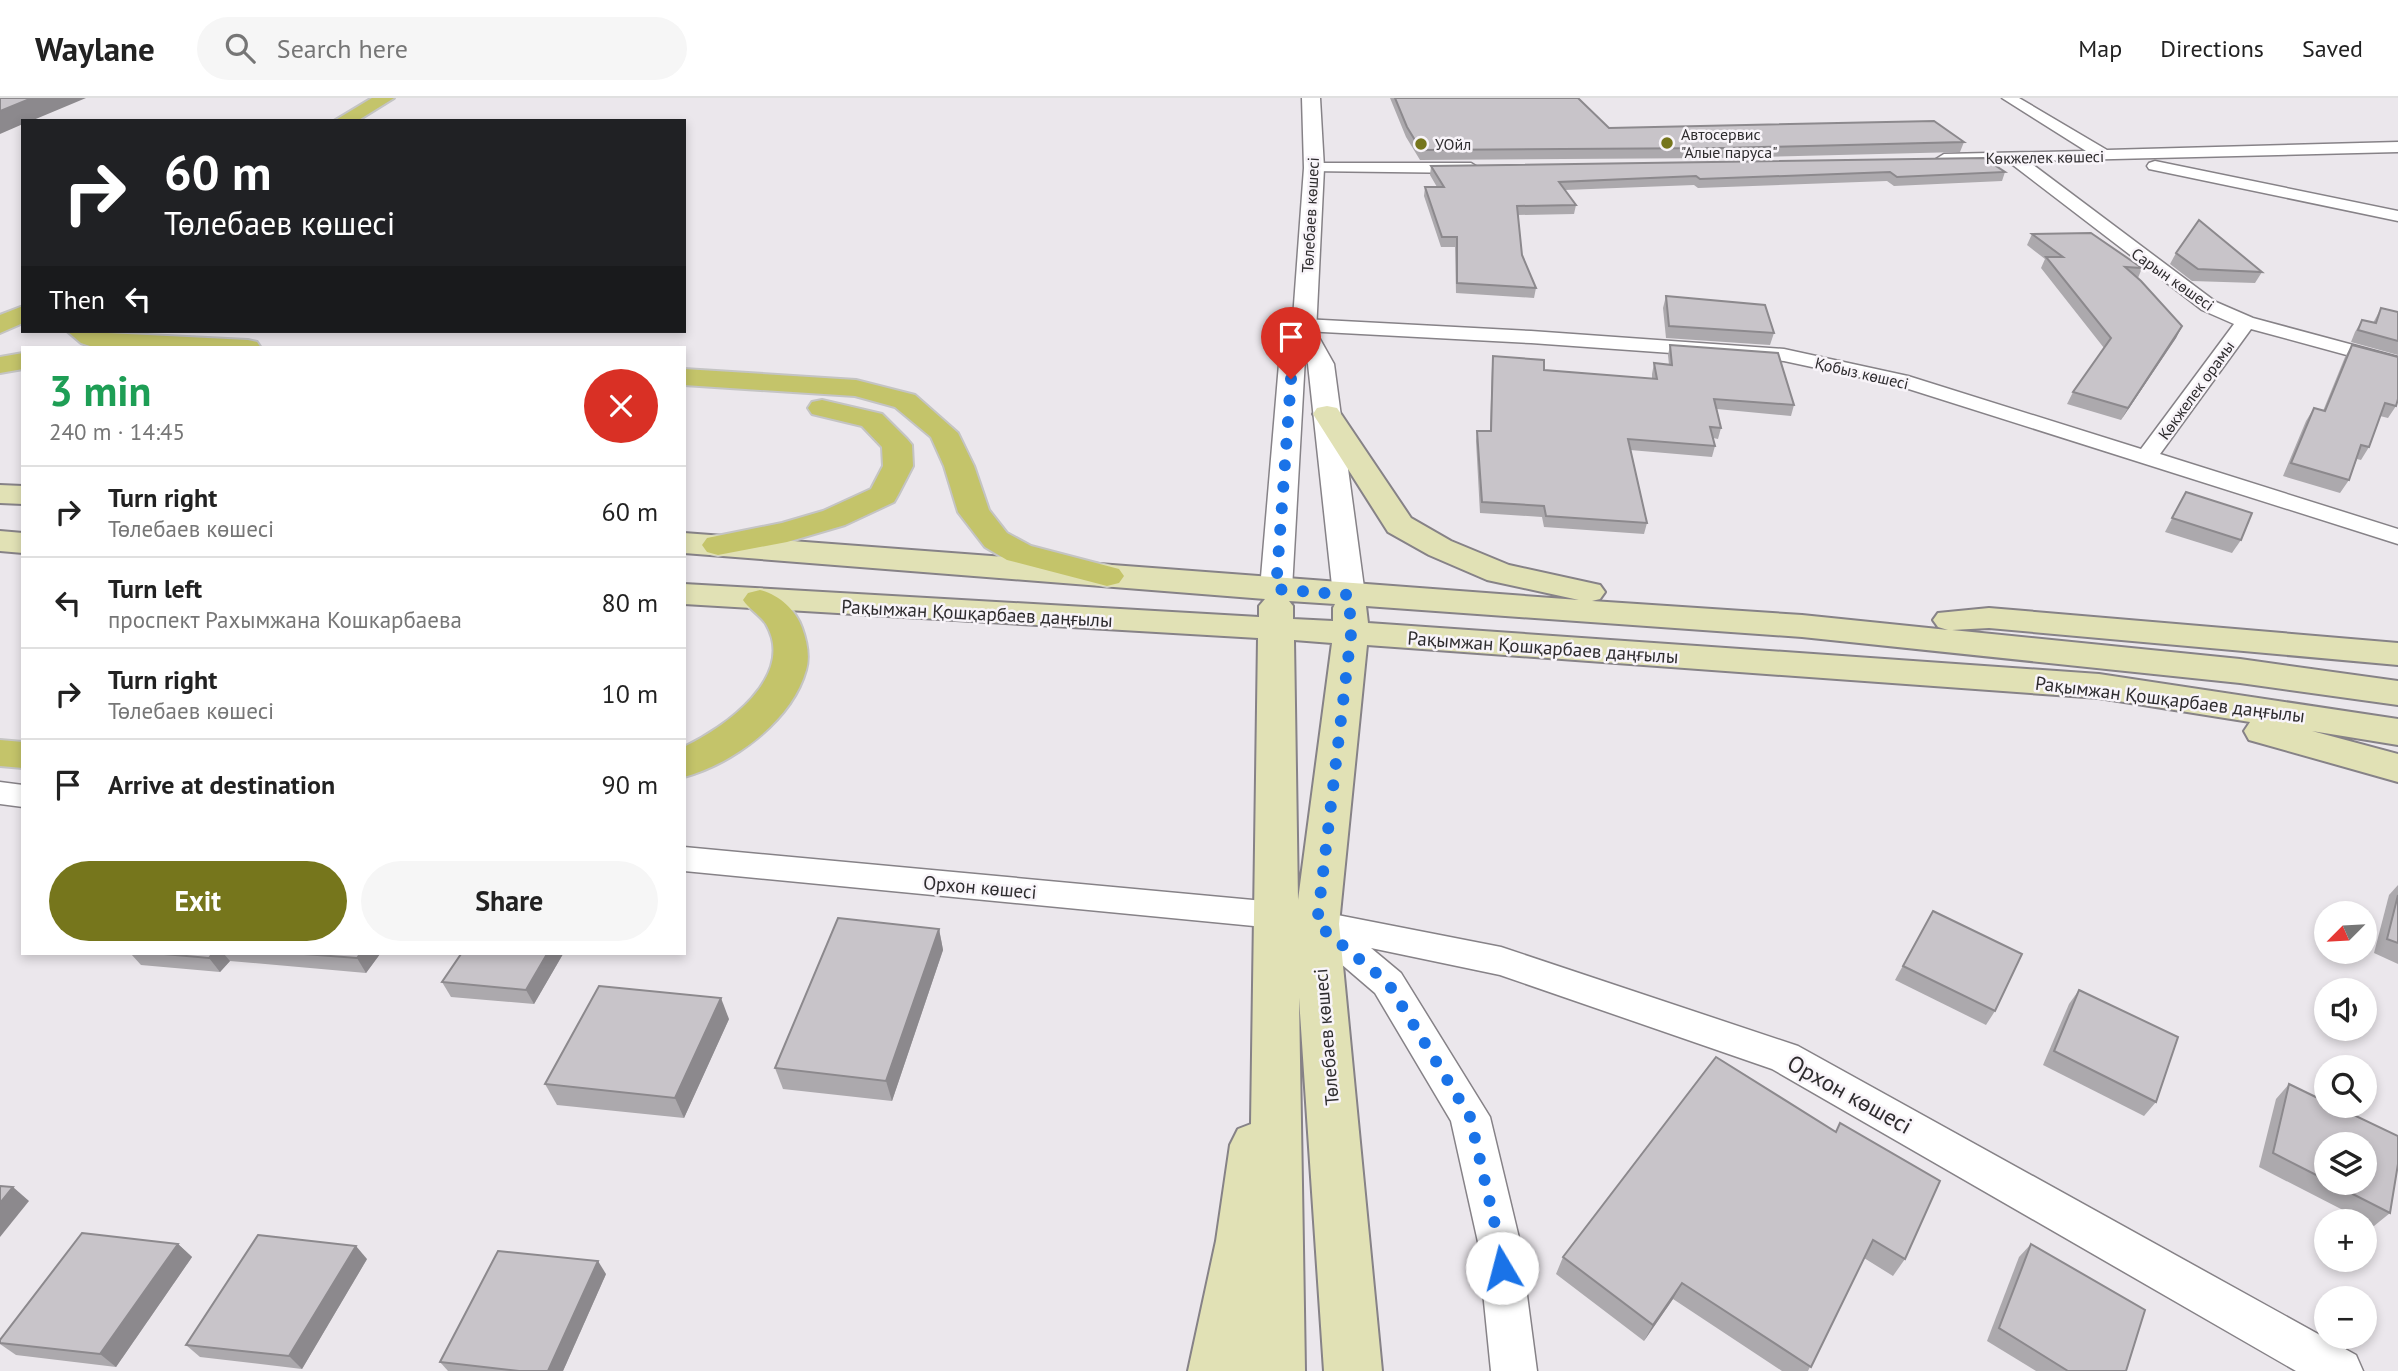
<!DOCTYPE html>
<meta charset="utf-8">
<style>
:root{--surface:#fff;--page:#f6f6f6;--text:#222;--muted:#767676;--line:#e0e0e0;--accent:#76761c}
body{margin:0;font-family:"PT Sans",sans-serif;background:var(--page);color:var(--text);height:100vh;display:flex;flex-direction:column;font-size:26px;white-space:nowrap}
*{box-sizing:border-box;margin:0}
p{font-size:23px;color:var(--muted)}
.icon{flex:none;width:38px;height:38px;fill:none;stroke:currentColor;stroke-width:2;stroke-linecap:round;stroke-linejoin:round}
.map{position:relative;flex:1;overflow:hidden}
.drawer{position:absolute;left:21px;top:248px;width:665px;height:609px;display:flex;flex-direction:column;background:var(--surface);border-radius:0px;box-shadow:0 4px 10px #0003}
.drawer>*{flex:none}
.banner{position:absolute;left:21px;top:21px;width:665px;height:214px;border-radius:0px;box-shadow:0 4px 10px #0003;background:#202124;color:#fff;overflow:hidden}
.needle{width:46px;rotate:246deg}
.fabs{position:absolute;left:2314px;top:803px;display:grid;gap:14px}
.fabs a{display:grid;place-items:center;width:63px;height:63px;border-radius:50%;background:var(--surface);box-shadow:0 4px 10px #0003;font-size:35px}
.pin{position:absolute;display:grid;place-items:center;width:60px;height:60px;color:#fff;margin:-72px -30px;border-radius:50% 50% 50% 0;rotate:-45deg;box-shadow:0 0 7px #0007}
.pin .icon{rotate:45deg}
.me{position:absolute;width:77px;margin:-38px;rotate:352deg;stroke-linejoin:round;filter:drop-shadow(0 0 5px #0008)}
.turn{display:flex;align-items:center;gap:24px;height:147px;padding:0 28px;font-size:32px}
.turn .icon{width:91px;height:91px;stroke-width:2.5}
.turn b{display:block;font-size:49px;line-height:60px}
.then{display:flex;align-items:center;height:66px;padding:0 28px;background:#0003;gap:14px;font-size:26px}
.round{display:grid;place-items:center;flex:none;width:74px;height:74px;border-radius:37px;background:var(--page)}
.summary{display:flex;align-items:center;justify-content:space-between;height:119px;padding:0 28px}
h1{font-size:42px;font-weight:700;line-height:52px;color:#1e9e55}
.cta{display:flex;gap:14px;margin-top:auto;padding:14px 28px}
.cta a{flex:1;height:80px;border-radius:42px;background:var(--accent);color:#fff;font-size:28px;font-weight:700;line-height:80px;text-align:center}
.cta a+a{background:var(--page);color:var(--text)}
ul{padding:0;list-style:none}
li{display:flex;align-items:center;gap:21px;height:91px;padding:0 28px;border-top:2px solid var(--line)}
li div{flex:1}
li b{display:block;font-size:26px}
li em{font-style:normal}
header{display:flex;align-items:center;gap:42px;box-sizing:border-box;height:98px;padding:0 35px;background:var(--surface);border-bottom:2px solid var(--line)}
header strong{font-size:33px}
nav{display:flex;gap:38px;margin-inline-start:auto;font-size:24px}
.search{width:490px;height:63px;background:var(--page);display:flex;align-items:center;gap:18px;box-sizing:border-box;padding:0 24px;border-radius:38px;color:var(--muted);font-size:26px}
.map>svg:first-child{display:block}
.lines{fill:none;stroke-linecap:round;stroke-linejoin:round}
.minor-casing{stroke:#868287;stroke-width:3}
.tertiary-casing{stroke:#868287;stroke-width:3}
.secondary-casing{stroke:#868287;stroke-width:4}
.primary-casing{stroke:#c4c4c4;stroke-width:4}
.minor{fill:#fff;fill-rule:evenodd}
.tertiary{fill:#fff;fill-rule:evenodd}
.secondary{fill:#e1e1b5;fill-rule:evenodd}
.primary{fill:#c4c46a;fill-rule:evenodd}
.wall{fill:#aca9ad;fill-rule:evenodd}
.shaded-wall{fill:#8c898d}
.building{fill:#c8c4c9;stroke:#8c898d;stroke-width:2}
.route{stroke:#1a73e8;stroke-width:12;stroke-dasharray:0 21.6}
.poi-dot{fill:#76761c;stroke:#f8f4f9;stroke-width:2.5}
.labels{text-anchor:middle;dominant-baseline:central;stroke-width:5;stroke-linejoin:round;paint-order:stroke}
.far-poi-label{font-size:16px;fill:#2e2c2e;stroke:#f8f4f9;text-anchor:start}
.far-street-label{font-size:16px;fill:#2e2c2e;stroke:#f8f4f9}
.street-label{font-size:19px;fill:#2e2c2e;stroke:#f8f4f9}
.near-street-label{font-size:23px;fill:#2e2c2e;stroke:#f8f4f9}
</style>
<header>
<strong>Waylane</strong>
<div class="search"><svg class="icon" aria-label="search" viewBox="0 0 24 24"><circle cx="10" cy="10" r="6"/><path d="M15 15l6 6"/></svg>Search here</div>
<nav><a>Map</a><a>Directions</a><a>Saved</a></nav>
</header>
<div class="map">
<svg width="2398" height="1273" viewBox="0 0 2398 1273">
<rect width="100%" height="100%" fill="#ebe7ec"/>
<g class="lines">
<!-- minor casing -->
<g class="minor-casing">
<g id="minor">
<path d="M2002 0H2019L2107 52 2398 44V54L2028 63 2216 204 2253 220 2398 259V271L2251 231 2160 356 2398 431V446L1896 287 1784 263 1531 245 1304 233 1294 227 1304 221 1531 233 1784 251 1908 278 2141 351 2234 226 2202 212 2009 64H1939L1936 61 1944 56 2086 53Z"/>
<path d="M2155 63 2398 113V123L2149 71 2147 68 2149 65Z"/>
<path d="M1314 65H1471L1479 70 1471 75 1308 73 1306 70Z"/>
<path d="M0 684 23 687V709L0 706Z"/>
<path d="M684 749 1275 804 1287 808 1292 817 1287 826 1275 830 684 773Z"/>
<path d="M1317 813 1501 849 1798 948 2356 1257 2363 1273H2296L1772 971 1500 877 1371 850 1401 875 1490 1019 1520 1144 1537 1273H1491L1478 1144 1451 1023 1375 895 1305 835 1300 826 1305 817Z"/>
</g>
</g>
<!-- tertiary casing -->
<g class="tertiary-casing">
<path id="tertiary" d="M1302 0H1320L1324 70 1316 234 1334 266 1365 497 1360 504 1349 507 1338 504 1333 497 1308 266 1305 260 1292 491 1287 498 1276 501 1265 498 1260 491 1280 254 1292 234 1304 70Z"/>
</g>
<!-- secondary casing -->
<g class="secondary-casing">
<g id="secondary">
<path d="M1327 308 1337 310 1411 420 1451 443 1509 467 1600 487 1605 494 1600 501 1592 503 1802 517 1948 532 1938 529 1933 522 1938 515 1989 510 2398 545V567L1989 530 1952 532 2240 561 2398 583V607L2240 585 1802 539 1366 508 1368 525 2099 576 2398 621V647L2312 633 2398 656V684L2249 642 2244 633 2250 624 2099 600 1367 547 1339 826 1382 1273H1324L1299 900 1305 1273H1188L1216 1143 1230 1047 1238 1031 1251 1026 1258 540 684 506V486L1259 519V508L1265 501 684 455V435L1579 502 1487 482 1429 457 1388 434 1313 316 1317 310ZM1289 503 1335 506 1333 510V523L1293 521V508ZM1294 542 1332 545 1298 802Z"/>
<path d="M0 387 23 388V406L0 405Z"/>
<path d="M0 433 23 435V455L0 453Z"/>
</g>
</g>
<!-- primary casing -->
<g class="primary-casing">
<g id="primary">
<path d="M372 0H394L357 23H334Z"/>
<path d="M23 208V225L0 235V217Z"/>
<path d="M67 233 248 242 257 244 261 250 90 248 81 245Z"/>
<path d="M23 255V271L0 275V259Z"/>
<path d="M684 271 856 282 915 297 958 335 974 368 989 412 1007 435 1031 448 1119 471 1124 478 1119 485 1107 488 1007 462 985 449 958 414 944 368 931 339 895 309 855 298 684 287Z"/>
<path d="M822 302 882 316 907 341 912 347 913 368 898 397 894 404 845 427 787 444 718 457 707 454 702 447 707 440 782 425 823 413 871 391 883 368 882 349 862 328 812 316 808 310 812 304Z"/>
<path d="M760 492C778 496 796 512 802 530 807 544 810 558 806 572 792 623 732 666 684 679V649C724 630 797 579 766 526 760 517 749 511 743 502L748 495Z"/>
<path d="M0 642 23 644V670L0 668Z"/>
</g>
</g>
<!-- minor -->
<use href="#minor" class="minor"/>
<!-- tertiary -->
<use href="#tertiary" class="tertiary"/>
<!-- secondary -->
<use href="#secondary" class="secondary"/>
<!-- primary -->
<use href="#primary" class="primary"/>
</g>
<!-- wall -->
<g class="wall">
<path d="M1390 0H1578L1609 30 1964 44 1960 54 1720 60 1420 62 1406 39Z"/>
<path d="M1431 68 2005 74 2002 83 1894 88 1887 83 1698 90 1694 87 1565 92 1576 107 1574 116 1518 117 1522 157 1536 190 1534 200 1456 195 1455 149H1441L1424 98 1425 89H1437L1430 77Z"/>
<path d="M2032 136 2142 170 2138 180 2182 228 2176 240 2121 322 2067 306 2073 294 2104 250 2041 170 2045 161 2027 147Z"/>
<path d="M2176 155 2262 174 2255 185 2192 183 2170 166Z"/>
<path d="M1666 198 1774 235 1770 247 1666 240 1663 210Z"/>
<path d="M2381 210 2398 214V257L2351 244 2355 234 2362 222 2373 225Z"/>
<path d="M1670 247 1794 307 1791 318 1717 311 1721 330 1718 341 1713 340 1715 348 1712 359 1630 352 1647 425 1644 436 1544 429 1542 419 1480 415 1476 343 1477 333H1490L1492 268 1493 258 1544 272 1652 281V276L1654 265 1669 267 1668 257Z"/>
<path d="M2352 247 2396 308 2388 320 2380 318 2369 349 2361 362 2357 361 2349 382 2340 395 2283 378 2306 323 2314 310 2323 313 2345 259Z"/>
<path d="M2186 394 2241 442 2232 455 2165 434Z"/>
<path d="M2398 787V866L2374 855 2389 797Z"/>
<path d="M1933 813 1995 913 1986 927 1895 882Z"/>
<path d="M939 831 943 852 892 1003 783 991 775 970Z"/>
<path d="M131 856H380L366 875 230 863 220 874 141 867Z"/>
<path d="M563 856 534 906 451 899 442 884Z"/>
<path d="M2079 892 2156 1004 2144 1018 2043 967 2069 906Z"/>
<path d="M729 921 684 1020 557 1007 545 986Z"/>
<path d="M1716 959 1905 1161 1893 1178 1864 1160 1808 1273H1782L1673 1201 1644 1243 1556 1176 1563 1159Z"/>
<path d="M2289 986 2390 1115 2374 1128 2259 1069 2276 1001ZM2326 1046 2364 1085H2326Z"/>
<path d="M178 1146 192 1159 116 1269 16 1257 0 1246V1242Z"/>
<path d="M2031 1146 2126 1273H2036L1987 1243 2019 1159Z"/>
<path d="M367 1161 302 1271 200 1259 186 1247Z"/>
<path d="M606 1176 563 1273H448L440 1264Z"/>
</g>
<!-- shaded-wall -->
<g class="shaded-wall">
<path d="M32 0H86L31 23H23V26L0 36V13Z"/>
<path d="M2182 228 2176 240 2121 322 2128 310Z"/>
<path d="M939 831 943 852 892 1003 886 983Z"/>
<path d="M212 856H224L230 863 220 874 209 860Z"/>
<path d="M360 856H380L366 875 357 860Z"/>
<path d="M547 856H563L534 906 526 892Z"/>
<path d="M721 900 729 921 684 1020 675 1000Z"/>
<path d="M13 1089 29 1103 0 1139V1105Z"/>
<path d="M178 1146 192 1159 116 1269 100 1256Z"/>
<path d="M356 1148 367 1161 302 1271 289 1258Z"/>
<path d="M598 1163 606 1176 563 1273H548Z"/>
<path d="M1682 1185 1673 1201 1644 1243 1653 1227Z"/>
</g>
<!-- building -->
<g class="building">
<path d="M0 0H32L0 13Z"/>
<path d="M1395 0H1578L1609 30 1934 23 1964 44 1723 50 1421 52 1407 29Z"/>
<path d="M1984 60 2005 74 1897 79 1890 74 1700 81 1696 78 1559 84 1576 107 1517 108 1522 157 1536 190 1457 185V139H1442L1425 89H1444L1431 68Z"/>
<path d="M2199 122 2262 174 2198 171 2176 155Z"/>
<path d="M2091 135 2142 170 2125 169 2141 183 2182 228 2128 310 2073 294 2111 240 2046 159H2063L2032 136Z"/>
<path d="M1666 198 1765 207 1774 235 1669 228Z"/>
<path d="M2381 210 2398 214V243L2358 232 2362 222 2376 225Z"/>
<path d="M1670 247 1778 255 1794 307 1714 301 1721 330 1710 329 1715 348 1628 341 1647 425 1546 418 1544 408 1482 404 1477 333H1491L1493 258 1544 262V272L1657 281 1654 265 1672 267Z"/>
<path d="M2352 247 2398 259V301L2396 308 2385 305 2369 349 2361 347 2349 382 2291 365 2314 310 2325 313Z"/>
<path d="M2186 394 2252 415 2241 442 2172 420Z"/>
<path d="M2398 797V845L2387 841Z"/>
<path d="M1933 813 2022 856 1995 913 1903 868Z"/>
<path d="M838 820 939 831 886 983 775 970Z"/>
<path d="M164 856H212L209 860Z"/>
<path d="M304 856H360L357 860Z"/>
<path d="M461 856H547L526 892 442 884Z"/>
<path d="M599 888 721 900 675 1000 545 986Z"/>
<path d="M2079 892 2178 939 2156 1004 2054 953Z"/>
<path d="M1716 959 1836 1034 1840 1025 1940 1083 1905 1161 1873 1142 1811 1269 1682 1185 1653 1227 1563 1159Z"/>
<path d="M2289 986 2326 1004V1008H2335L2398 1038V1066L2390 1115 2331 1085H2364V1046H2326V1082L2273 1055Z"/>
<path d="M0 1088 13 1089 0 1105Z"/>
<path d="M82 1135 178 1146 100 1256 0 1245V1242Z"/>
<path d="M258 1137 356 1148 289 1258 186 1247Z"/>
<path d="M2031 1146 2145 1212 2126 1273H2068L1999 1230Z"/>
<path d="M498 1153 598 1163 548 1273H519L440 1264Z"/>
</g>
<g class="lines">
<!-- route -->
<path class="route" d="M1291 281 1276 491 1349 497 1351 536 1317 826 1388 885 1470 1019 1499 1144 1502 1170"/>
</g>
<!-- markers -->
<g class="poi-dot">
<circle cx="1667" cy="45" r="7"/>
<circle cx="1421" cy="46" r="7"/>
</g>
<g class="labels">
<!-- far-poi labels -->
<g class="far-poi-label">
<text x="1681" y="36">Автосервис<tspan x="1681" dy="18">"Алые паруса"</tspan></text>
<text x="1435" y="46">УОйл</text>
</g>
<!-- far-street labels -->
<g class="far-street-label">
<text transform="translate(2045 59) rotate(-1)">Көкжелек көшесі</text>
<text transform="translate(1310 117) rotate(-87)">Төлебаев көшесі</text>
<text transform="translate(2173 181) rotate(35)">Сарын көшесі</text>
<text transform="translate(1862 275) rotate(13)">Қобыз көшесі</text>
<text transform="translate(2196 292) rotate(-54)">Көкжелек орамы</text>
</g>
<!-- street labels -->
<g class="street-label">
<text transform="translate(977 515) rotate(3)">Рақымжан Қошқарбаев даңғылы</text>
<text transform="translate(1543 549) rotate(4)">Рақымжан Қошқарбаев даңғылы</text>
<text transform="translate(2170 601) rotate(7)">Рақымжан Қошқарбаев даңғылы</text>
<text transform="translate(980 789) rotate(5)">Орхон көшесі</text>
<text transform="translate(1326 939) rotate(-95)">Төлебаев көшесі</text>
</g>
<!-- near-street labels -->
<g class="near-street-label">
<text transform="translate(1850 996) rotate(29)">Орхон көшесі</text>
</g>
</g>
</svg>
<div class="fabs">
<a><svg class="needle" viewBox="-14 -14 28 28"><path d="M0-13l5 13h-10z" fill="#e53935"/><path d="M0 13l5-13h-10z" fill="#767676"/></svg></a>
<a><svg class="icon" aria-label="sound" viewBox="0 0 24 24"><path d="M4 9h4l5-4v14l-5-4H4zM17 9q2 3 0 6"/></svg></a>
<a><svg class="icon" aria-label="search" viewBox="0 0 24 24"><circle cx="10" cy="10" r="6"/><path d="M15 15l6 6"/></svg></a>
<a><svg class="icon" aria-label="layers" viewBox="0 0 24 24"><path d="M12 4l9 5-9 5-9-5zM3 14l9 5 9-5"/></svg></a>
<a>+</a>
<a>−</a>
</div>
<div class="pin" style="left:1291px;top:281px;background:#d93025"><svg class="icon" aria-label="arrive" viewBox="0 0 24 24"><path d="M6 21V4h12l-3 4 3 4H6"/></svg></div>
<svg class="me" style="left:1502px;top:1170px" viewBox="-20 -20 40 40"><circle r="19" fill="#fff"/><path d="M0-13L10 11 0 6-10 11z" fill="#1a73e8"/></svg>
<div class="banner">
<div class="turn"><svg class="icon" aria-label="right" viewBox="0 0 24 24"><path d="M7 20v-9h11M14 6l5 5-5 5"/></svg><div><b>60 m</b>Төлебаев көшесі</div></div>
<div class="then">Then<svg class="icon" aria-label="left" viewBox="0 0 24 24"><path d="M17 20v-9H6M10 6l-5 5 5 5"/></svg></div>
</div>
<section class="drawer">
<div class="summary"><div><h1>3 min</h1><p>240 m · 14:45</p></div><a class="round" style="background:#d93025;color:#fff"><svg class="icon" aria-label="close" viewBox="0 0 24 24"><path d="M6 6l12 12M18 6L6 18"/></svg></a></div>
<ul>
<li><svg class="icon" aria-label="right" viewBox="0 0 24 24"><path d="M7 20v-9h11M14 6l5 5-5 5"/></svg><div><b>Turn right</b><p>Төлебаев көшесі</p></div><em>60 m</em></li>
<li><svg class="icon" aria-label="left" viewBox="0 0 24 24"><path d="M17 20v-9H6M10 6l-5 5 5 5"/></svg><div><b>Turn left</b><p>проспект Рахымжана Кошкарбаева</p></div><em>80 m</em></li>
<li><svg class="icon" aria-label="right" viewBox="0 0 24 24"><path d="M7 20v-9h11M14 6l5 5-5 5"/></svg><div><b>Turn right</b><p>Төлебаев көшесі</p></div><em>10 m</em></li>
<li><svg class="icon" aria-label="arrive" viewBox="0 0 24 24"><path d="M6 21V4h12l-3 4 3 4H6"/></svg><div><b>Arrive at destination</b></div><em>90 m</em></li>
</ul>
<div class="cta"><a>Exit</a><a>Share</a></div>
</section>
</div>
